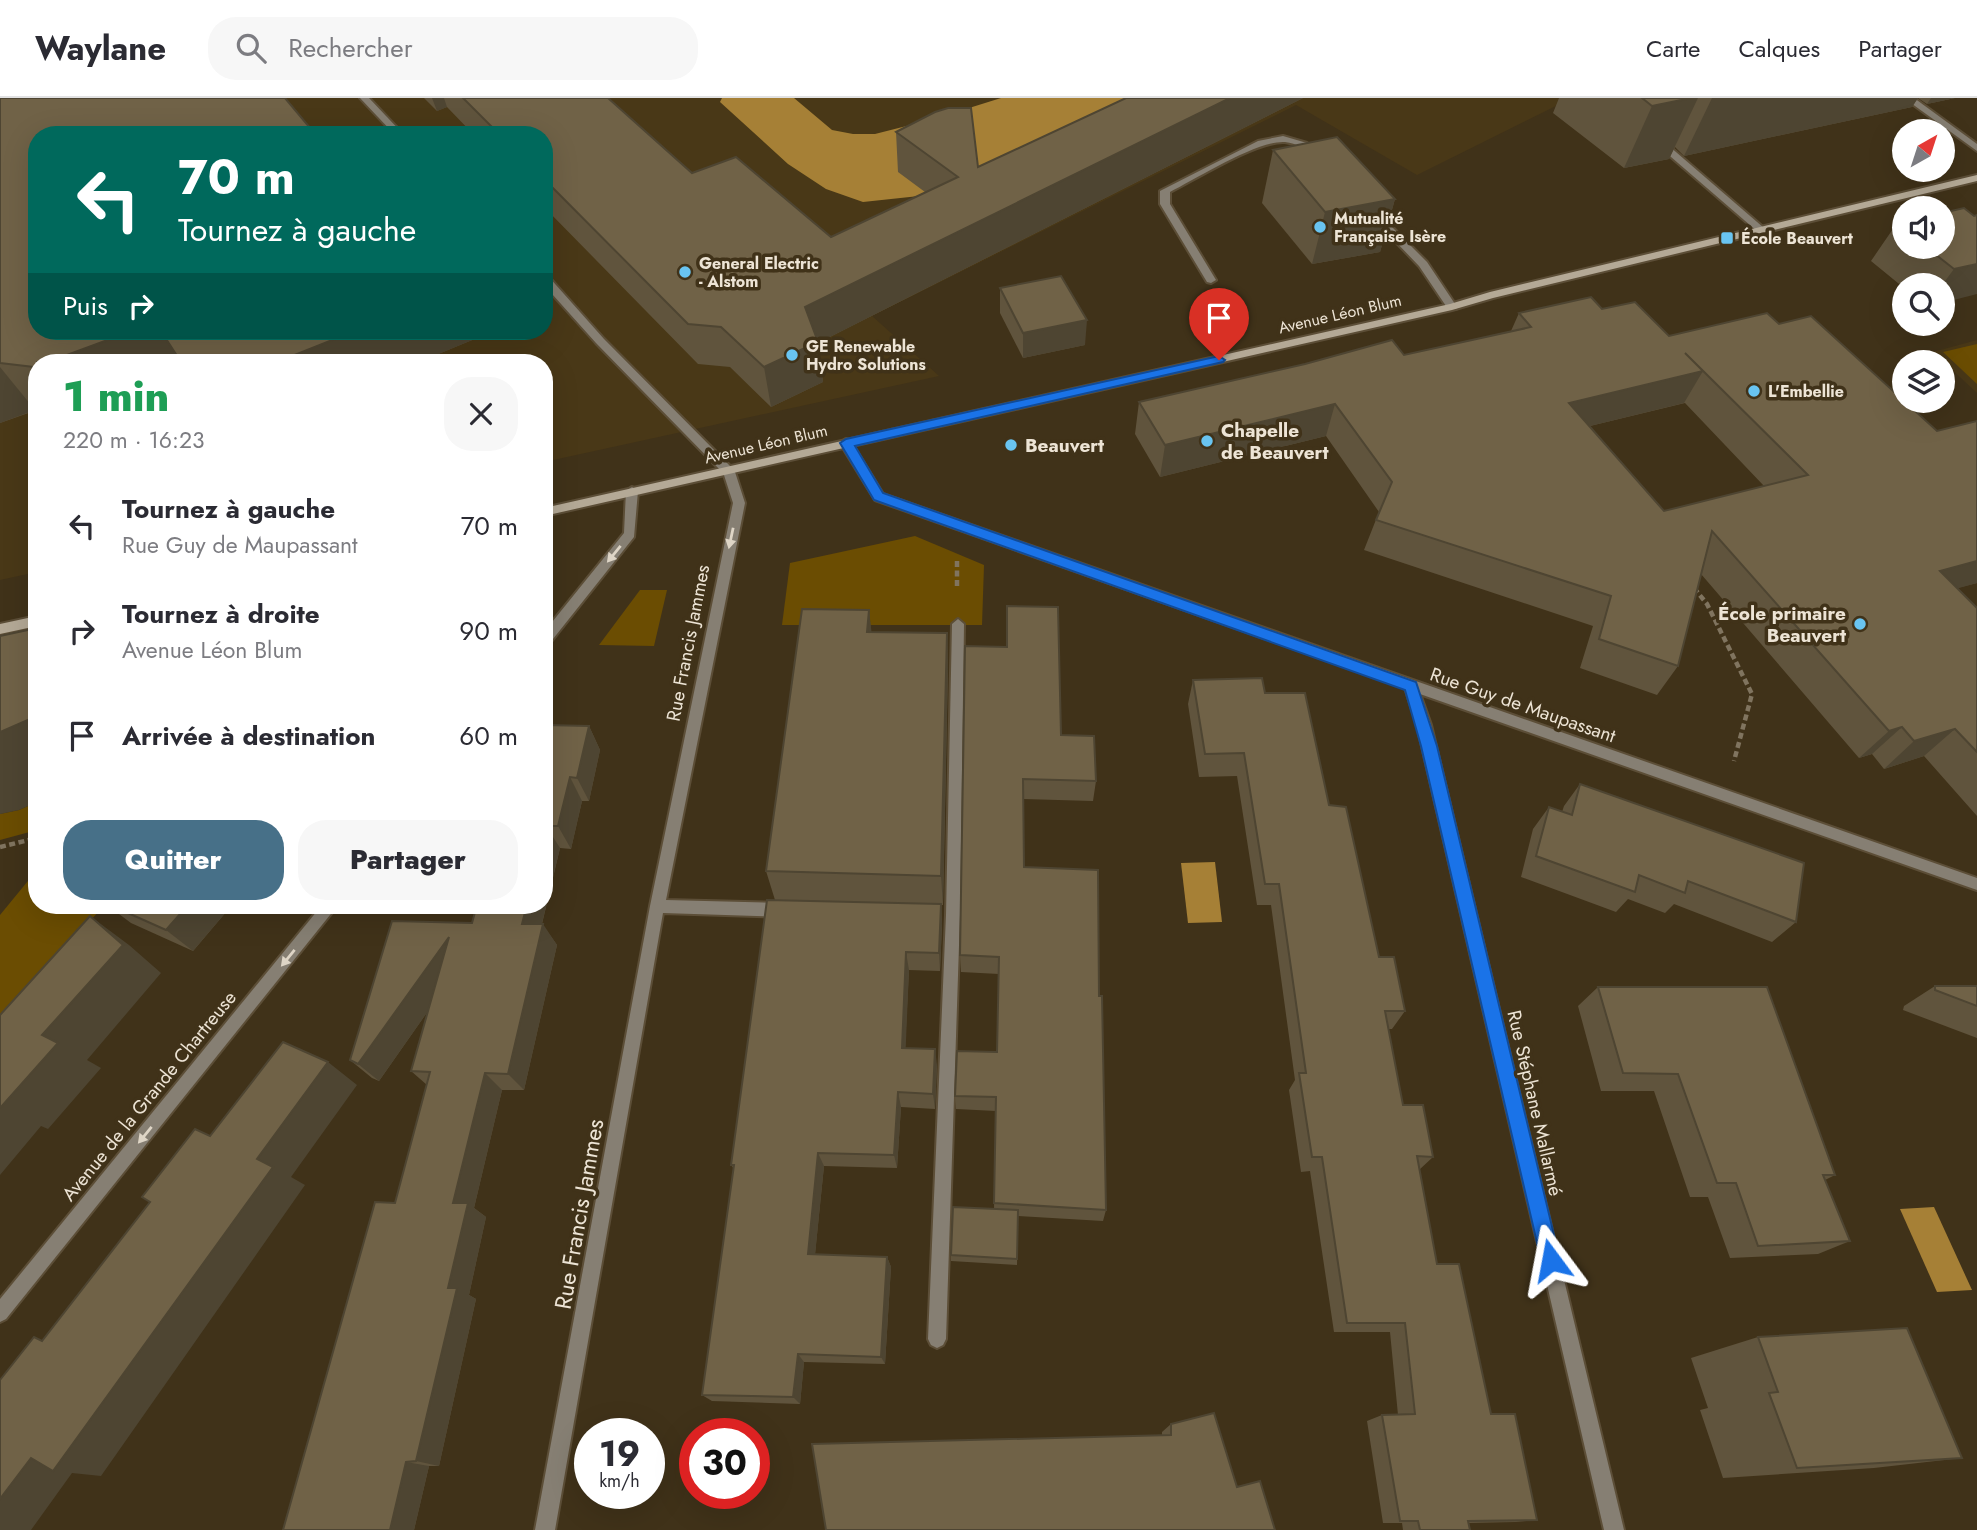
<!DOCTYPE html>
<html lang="fr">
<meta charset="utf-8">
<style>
:root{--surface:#fff;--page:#f7f7f7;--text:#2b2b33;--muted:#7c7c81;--line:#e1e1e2;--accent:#477088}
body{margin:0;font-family:Jost,sans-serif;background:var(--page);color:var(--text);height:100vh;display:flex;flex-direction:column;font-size:26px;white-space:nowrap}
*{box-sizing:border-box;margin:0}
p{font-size:23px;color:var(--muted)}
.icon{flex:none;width:38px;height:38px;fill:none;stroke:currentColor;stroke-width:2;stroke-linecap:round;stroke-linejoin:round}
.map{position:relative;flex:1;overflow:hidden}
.side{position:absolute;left:28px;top:256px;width:525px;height:560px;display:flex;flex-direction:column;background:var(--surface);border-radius:28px;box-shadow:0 7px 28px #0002}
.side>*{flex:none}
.guide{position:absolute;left:28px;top:28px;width:525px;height:214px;border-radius:28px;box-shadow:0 7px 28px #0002;background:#00695c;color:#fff;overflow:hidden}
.needle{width:46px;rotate:39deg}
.fabs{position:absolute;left:1892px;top:21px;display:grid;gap:14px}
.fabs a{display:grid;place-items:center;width:63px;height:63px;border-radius:50%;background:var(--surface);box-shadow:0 7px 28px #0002;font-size:35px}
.speed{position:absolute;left:574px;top:1320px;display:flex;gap:14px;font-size:35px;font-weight:700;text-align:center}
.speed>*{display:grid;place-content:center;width:91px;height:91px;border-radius:50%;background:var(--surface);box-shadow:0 7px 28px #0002;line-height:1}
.speed small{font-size:18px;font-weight:400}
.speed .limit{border:10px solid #d22;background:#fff;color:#111}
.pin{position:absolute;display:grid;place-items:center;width:60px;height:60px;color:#fff;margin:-72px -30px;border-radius:50% 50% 50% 0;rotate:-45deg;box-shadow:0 0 7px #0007}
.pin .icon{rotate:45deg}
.me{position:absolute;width:77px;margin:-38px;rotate:347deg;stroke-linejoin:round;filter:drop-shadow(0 0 5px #0008)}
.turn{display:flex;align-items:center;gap:24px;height:147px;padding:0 35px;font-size:32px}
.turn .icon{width:91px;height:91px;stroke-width:2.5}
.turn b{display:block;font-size:49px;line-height:60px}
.then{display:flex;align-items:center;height:66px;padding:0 35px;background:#0003;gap:14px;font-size:26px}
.round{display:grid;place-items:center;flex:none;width:74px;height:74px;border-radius:28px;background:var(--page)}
.summary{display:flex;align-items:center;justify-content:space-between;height:119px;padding:0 35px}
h1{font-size:42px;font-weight:800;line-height:52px;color:#1e9e55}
.button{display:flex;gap:14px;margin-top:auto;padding:14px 35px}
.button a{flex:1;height:80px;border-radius:28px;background:var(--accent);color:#fff;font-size:28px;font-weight:800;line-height:80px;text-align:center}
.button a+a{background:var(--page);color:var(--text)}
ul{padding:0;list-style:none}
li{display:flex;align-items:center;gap:21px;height:105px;padding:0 35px}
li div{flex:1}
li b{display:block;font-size:26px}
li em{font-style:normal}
header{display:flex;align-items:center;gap:42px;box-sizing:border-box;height:98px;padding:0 35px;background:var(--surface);border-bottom:2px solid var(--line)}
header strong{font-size:33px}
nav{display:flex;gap:38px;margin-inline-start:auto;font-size:24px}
.search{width:490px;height:63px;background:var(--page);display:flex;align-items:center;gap:18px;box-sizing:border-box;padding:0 24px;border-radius:28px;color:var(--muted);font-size:26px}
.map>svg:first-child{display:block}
.built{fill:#493817;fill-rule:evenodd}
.green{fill:#6b4d02}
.water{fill:#a68036}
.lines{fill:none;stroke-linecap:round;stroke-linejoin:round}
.lane-casing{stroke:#5c4e37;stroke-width:4}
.street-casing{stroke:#5c4e37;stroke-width:4}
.secondary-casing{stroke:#5c4e37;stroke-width:4}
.path{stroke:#80745f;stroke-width:4.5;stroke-dasharray:6 3.5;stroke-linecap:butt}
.lane{fill:#867f73;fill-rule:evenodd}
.street{fill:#867f73;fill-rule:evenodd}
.secondary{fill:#b4a996;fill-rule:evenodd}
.wall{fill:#60543d;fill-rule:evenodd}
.shaded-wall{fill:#4e4532}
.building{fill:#706247;stroke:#4e4532;stroke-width:2;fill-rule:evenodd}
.oneway{fill:#ded5c6}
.route{fill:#1a73e8;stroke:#114b97;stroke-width:2}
.poi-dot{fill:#69c4f1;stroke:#403219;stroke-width:2.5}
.labels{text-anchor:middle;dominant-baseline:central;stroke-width:7;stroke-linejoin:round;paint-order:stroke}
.far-poi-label{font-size:16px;font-weight:bold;fill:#ede4d5;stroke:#403219;text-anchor:start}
.far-street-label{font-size:16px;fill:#ede4d5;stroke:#403219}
.poi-label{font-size:19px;font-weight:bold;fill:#ede4d5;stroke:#403219;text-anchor:start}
.street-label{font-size:19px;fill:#ede4d5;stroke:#403219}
.near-street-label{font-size:23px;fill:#ede4d5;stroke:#403219}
</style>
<header>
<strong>Waylane</strong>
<div class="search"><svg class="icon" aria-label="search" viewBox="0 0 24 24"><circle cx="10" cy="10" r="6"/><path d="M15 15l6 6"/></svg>Rechercher</div>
<nav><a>Carte</a><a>Calques</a><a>Partager</a></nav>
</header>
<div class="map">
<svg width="1977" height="1432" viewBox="0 0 1977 1432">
<rect width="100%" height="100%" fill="#403219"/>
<!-- built -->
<g class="built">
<path d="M0 0H1572L1417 77 1296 7 872 218 939 278 544 364V264H37V474L0 482ZM37 37H544V233H37Z"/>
<path d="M1977 242V295L1933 254Z"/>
</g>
<!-- green -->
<g class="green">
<path d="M1977 246V286L1943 254Z"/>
<path d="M915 438 984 467 982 527H782L790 465Z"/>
<path d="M640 492H667L654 548 599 547Z"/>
<path d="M37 704V732L0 742V716L19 712Z"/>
<path d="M37 761V807H105L0 917V817L32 778Z"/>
</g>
<!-- water -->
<g class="water">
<path d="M722 0H794L832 32 853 36H875L934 21 1001 0H1169L919 98 863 104 826 91 788 66 720 4Z"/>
<path d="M1215 764 1222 824 1188 825 1181 765Z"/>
<path d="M1934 1109 1972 1192 1937 1194 1900 1111Z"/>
</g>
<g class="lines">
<!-- lane casing -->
<g class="lane-casing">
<g id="lane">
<path d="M360 0H369L404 37H395Z"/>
<path d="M1904 0H1914L1977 46V53Z"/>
<path d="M1283 38 1307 45 1322 57 1314 59C1305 52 1297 45 1285 44 1258 42 1196 81 1170 94V106L1216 182 1211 185 1207 184 1160 106V93L1258 43Z"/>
<path d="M1656 42H1662L1764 130V134H1758L1656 46Z"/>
<path d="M1372 115H1378L1427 164 1457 209 1456 211H1448L1419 168 1372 119Z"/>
<path d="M544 177 548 178 604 241 733 371V377H725L596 245 544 187Z"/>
</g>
</g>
<!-- street casing -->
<g class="street-casing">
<g id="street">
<path d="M846 341 850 342 883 396 1977 780V792L1420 596 1431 627 1624 1432H1604L1417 627 1405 590 875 402 840 345Z"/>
<path d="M729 370 735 374 745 405 666 802 785 805 790 807 792 812 790 817 785 819 663 815 555 1432H535L650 808 733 405 723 374Z"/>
<path d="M632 389 638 393 634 439 549 546 544 548V534L624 435 626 393Z"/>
<path d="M958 521 964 526 960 817 946 1241 943 1247 937 1250 931 1247 928 1241 946 817 952 526Z"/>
<path d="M322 807H338L6 1221 0 1224V1201Z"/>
</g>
</g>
<!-- secondary casing -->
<g class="secondary-casing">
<g id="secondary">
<path d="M1977 77V83L1493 200 1452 212 544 418V410L1450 206 1490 194Z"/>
<path d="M37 518V528L0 536V526Z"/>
</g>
</g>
<!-- path -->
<g class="path">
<path d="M957 463V489"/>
<path d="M1694 490 1707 506 1752 596 1734 663"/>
<path d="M0 749 37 740"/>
</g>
<!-- lane -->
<use href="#lane" class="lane"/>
<!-- street -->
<use href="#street" class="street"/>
<!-- secondary -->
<use href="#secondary" class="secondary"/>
</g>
<!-- wall -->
<g class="wall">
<path d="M0 0 37 233H494L419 264H37V312L0 325Z"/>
<path d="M424 0H608L692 75 831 139 925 94 898 74 896 34 978 69 1126 0H1303L818 245 823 284 771 309 730 269 698 266 544 109V37H474L447 9 437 13Z"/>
<path d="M1559 0H1918L1912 9 1684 58 1675 49 1669 61 1624 70 1553 15Z"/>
<path d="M1918 0H1955L1927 6Z"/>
<path d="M1273 52 1395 101 1380 154 1312 166 1262 105Z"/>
<path d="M1974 118 1977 196 1942 187H1904V190L1871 163 1897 125 1904 124V149H1942Z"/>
<path d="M1000 190 1085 247 1023 260 1000 215Z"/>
<path d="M1602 211 1669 238 1779 226 1937 333 1977 323V485L1957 490 1977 510V718L1924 658 1884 671 1872 656 1859 660 1701 476 1678 568 1657 597 1580 570 1593 528 1364 452 1379 414 1326 338 1160 379 1135 336 1139 304 1404 257 1511 233 1519 215ZM1685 305 1764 388 1664 413 1590 328Z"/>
<path d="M869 512 871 534 947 535 948 570 943 807H941L942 826 940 873 909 872 905 950 937 967 935 1011 901 1009 897 1070 824 1068 815 1156 887 1159 891 1169 885 1266 804 1264 800 1306 712 1303 702 1297 734 1071 731 1067 775 802 766 773Z"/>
<path d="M1006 549 1061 637 1096 683 1093 703 1023 701 1024 769 1099 898 1106 1112 1103 1123 1018 1118 1017 1167 951 1163V1157L994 1111 996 1013 956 1011 955 998 997 954 999 876 961 874 960 857Z"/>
<path d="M1193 582 1265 595 1329 707 1379 859 1405 913 1392 931H1388L1403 1007 1433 1059 1419 1072 1437 1166 1491 1316 1537 1422 1516 1424 1469 1425 1470 1432H1403L1402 1425H1383L1367 1323 1382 1317H1398L1390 1234H1334L1310 1073 1301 1074 1289 992 1295 982 1271 807H1257L1237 678 1199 679 1188 606Z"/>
<path d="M544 627 589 628 600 652 589 703H582L571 751 560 750 542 826 557 847 524 992H502L474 1110 486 1119 469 1197 476 1201 439 1368H429L414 1432H283L395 1105 427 987 411 973 428 913 379 983 372 980 350 962 472 825Z"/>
<path d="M1580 686 1796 824 1772 844 1674 806 1665 815 1628 801 1616 814 1521 779 1533 731 1549 709 1562 714 1564 708Z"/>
<path d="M107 807H232L193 853 131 825Z"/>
<path d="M1935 888H1977V940L1903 912 1904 908Z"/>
<path d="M1598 889 1835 1077 1825 1082 1850 1143 1818 1156 1730 1160 1708 1099H1690L1654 993H1601L1578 908Z"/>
<path d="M1758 1239 1962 1360 1874 1370 1723 1380 1700 1312 1708 1310 1691 1260Z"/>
<path d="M1171 1326 1237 1389 1162 1337V1334Z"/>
</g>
<!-- shaded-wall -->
<g class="shaded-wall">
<path d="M432 0H444L447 9 437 13Z"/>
<path d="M1230 0H1303L818 245 823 284 771 309 764 269 805 209Z"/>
<path d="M1691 0H1698L1669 61 1624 70 1652 8Z"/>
<path d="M1712 0H1918L1912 9 1684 58Z"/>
<path d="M1931 0H1955L1927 6Z"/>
<path d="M1395 101 1380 154 1312 166 1325 114Z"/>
<path d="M1977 166V196L1942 205V187L1954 171Z"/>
<path d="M1087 222 1085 247 1023 260V235Z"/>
<path d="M132 233H162L182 264H48Z"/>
<path d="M355 233H494L419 264H277Z"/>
<path d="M0 269 35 312 0 325Z"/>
<path d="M1703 273 1684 305 1553 337 1569 305Z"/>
<path d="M1335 306 1326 338 1160 379 1165 347Z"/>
<path d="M1977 463V485L1912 503 1940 473Z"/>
<path d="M869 512 873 547 867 534Z"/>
<path d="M947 535 948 570 943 807 941 778Z"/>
<path d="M37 618V704L19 712 0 716V634Z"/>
<path d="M589 628 600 652 589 703 577 680Z"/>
<path d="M1902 629 1872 656 1859 660 1889 633Z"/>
<path d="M1955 631 1924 658 1884 671 1914 643Z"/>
<path d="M570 679 582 703 571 751 558 728Z"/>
<path d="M546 728 560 750 537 846 522 826 527 807H544V737Z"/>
<path d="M941 806 942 826 940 873 939 855Z"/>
<path d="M188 807H232L193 853 166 832Z"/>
<path d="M90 818 129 847 161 875 87 962 101 970 48 1031 41 1028 0 1077V1008L42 937Z"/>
<path d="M543 826 557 847 524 992 508 976Z"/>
<path d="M449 839 466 859 379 983 358 966Z"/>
<path d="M906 854 909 872 905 966 902 950Z"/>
<path d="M935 951 937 967 935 1011 933 996Z"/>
<path d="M328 964 357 987 291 1079 305 1087 101 1378 72 1375 31 1432H0V1401L257 1061Z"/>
<path d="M485 975 502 992 474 1110 486 1119 469 1197 476 1201 439 1368 416 1363 448 1190 453 1105Z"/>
<path d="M898 994 901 1009 897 1070 894 1057Z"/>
<path d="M818 1055 824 1068 814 1167 808 1156Z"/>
<path d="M887 1159 891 1169 885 1266 881 1259Z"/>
<path d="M798 1256 804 1264 800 1306 793 1299Z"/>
<path d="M406 1364 429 1368 414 1432H390Z"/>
</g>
<!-- building -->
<g class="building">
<path d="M0 0H285L316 37H37V233H132L48 264H37V269H34L0 265Z"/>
<path d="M463 0H608L692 75 736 59 831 139 958 79 896 34 935 14 948 10H971L978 69 1126 0H1230L805 209 818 244 764 269 721 229 688 226 544 81V37H500Z"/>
<path d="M1642 0H1691L1652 8Z"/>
<path d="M1337 39 1395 101 1325 114 1273 52Z"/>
<path d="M1964 110 1974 118 1977 117V166L1954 171 1926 149H1942V115Z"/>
<path d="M1904 124V131L1897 125Z"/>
<path d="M1061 178 1087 222 1023 235 1000 190Z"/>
<path d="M1591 199 1602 211 1635 204 1669 238 1767 215 1779 226 1811 218 1937 333 1977 323V463L1940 473 1977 510V654L1955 631 1914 643 1902 629 1889 633 1712 433 1678 568 1599 541 1611 498 1376 422 1392 384 1335 306 1165 347 1139 304 1305 266 1392 242 1404 257 1531 229 1519 215ZM1685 255 1808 377 1664 413 1569 305 1703 273Z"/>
<path d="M161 233H355L277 264H181Z"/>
<path d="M1007 508 1058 509 1061 637 1094 638 1096 683 1023 681 1024 769 1098 772 1099 898H1102L1106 1112 994 1105 996 999 955 998 957 953 997 954 999 859 960 857 965 548 1007 549Z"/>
<path d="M802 511 869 512 867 534 947 535 941 778 766 773Z"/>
<path d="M37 530V618L0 634V538Z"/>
<path d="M1262 580 1265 595H1305L1329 707 1346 709 1379 859H1394L1405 913H1385L1403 1007H1423L1433 1059 1417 1058 1437 1166H1459L1491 1316H1515L1537 1422 1468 1423 1470 1432H1420L1418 1423H1400L1382 1317 1415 1316 1405 1225H1347L1322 1059H1312L1299 975H1306L1279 786H1265L1244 655 1205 656 1193 582Z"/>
<path d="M544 627 589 628 577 680 570 679 558 728H546L544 737Z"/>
<path d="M1580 686 1804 765 1796 824 1688 783 1685 795 1639 777 1635 794 1536 758 1549 709 1572 717Z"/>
<path d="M767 802 941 806 939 855 906 854 902 950 935 951 933 996 898 994 894 1057 818 1055 808 1156 887 1159 881 1259 798 1256 793 1299 702 1297 734 1067H731Z"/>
<path d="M110 807H188L166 832Z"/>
<path d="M477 807H527L522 826H543L508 976 485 975 453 1105H468L448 1190H457L416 1363 406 1364 390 1432H283L375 1104 395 1105 430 974 411 973 449 839 358 966 350 962 392 823 472 825Z"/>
<path d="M90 818 123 847 42 937 58 945 1 1009 0 1008V917Z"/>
<path d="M1935 888H1977V908L1935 892Z"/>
<path d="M1598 889H1767L1835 1077H1823L1850 1143 1758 1148 1736 1085H1717L1678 976 1623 975Z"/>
<path d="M283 944 328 964 257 1061 273 1069 53 1373 31 1360 0 1401V1282L34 1239 42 1243 150 1104 142 1099 195 1031 210 1038Z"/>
<path d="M953 1109 1018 1112 1017 1161 951 1157Z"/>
<path d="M1907 1230 1962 1360 1797 1370 1769 1295 1778 1294 1758 1239Z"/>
<path d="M1214 1315 1237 1389 1260 1383 1275 1432H826L812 1346 1171 1337V1326Z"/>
</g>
<!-- one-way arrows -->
<defs><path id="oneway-solid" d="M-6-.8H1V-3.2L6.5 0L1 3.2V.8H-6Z" transform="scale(1.75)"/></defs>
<g class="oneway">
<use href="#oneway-solid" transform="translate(731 440) rotate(102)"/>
<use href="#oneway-solid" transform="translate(614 456) rotate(129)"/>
<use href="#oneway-solid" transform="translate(288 860) rotate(129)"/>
<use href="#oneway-solid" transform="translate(145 1037) rotate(129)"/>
</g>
<!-- route -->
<path class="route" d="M1219 258 1225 262 1223 264 855 348 883 395 1416 584 1437 648 1560 1162 1558 1169 1551 1172 1544 1169 1541 1162 1421 648 1405 592 874 402 840 345 846 341Z"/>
<!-- markers -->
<g class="poi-dot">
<circle cx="1320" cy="129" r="7"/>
<rect x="1720" y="133" width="14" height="14" rx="3.5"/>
<circle cx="685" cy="174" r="7"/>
<circle cx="792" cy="257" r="7"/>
<circle cx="1754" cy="293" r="7"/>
<circle cx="1207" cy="343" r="7"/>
<circle cx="1011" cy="347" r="7"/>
<circle cx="1860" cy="526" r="7"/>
</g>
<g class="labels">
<!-- far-poi labels -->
<g class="far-poi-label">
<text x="1334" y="120">Mutualité<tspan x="1334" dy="18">Française Isère</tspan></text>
<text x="1741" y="140">École Beauvert</text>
<text x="699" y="165">General Electric<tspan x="699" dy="18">- Alstom</tspan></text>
<text x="806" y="248">GE Renewable<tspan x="806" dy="18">Hydro Solutions</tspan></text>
<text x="1768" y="293">L'Embellie</text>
</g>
<!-- far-street labels -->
<g class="far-street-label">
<text transform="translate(1340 216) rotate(-13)">Avenue Léon Blum</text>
<text transform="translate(766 346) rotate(-13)">Avenue Léon Blum</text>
</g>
<!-- poi labels -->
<g class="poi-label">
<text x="1221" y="332">Chapelle<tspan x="1221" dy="22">de Beauvert</tspan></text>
<text x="1025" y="347">Beauvert</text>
<text x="1846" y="515" text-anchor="end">École primaire<tspan x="1846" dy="22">Beauvert</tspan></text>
</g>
<!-- street labels -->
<g class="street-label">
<text transform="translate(688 545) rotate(-79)">Rue Francis Jammes</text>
<text transform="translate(1523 607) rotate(19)">Rue Guy de Maupassant</text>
<text transform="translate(149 998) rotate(-51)">Avenue de la Grande Chartreuse</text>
<text transform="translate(1535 1005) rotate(77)">Rue Stéphane Mallarmé</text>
</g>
<!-- near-street labels -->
<g class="near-street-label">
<text transform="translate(579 1116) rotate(-80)">Rue Francis Jammes</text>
</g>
</g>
</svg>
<div class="fabs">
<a><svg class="needle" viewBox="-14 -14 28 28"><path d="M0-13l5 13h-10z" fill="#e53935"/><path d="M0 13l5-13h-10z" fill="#7c7c81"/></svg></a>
<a><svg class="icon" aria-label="sound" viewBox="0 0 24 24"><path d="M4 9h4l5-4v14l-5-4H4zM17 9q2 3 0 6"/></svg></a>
<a><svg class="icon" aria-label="search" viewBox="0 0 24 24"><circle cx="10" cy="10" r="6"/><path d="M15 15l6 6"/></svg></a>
<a><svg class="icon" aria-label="layers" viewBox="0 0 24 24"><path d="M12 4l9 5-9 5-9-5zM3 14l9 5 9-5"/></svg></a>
</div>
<div class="speed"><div>19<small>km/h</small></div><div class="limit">30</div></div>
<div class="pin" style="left:1219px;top:262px;background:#d93025"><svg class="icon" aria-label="arrive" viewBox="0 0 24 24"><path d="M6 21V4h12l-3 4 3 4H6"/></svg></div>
<svg class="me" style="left:1551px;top:1162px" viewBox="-20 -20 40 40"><path d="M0-17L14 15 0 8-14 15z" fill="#1a73e8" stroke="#fff" stroke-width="4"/></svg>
<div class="guide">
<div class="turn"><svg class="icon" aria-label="left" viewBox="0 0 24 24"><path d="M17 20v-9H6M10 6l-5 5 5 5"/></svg><div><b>70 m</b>Tournez à gauche</div></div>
<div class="then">Puis<svg class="icon" aria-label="right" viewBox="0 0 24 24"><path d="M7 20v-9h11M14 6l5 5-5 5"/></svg></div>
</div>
<section class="side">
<div class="summary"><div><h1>1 min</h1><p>220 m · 16:23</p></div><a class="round"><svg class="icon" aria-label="close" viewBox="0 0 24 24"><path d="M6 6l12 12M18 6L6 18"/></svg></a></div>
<ul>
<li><svg class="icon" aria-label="left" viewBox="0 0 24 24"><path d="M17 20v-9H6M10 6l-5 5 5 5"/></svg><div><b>Tournez à gauche</b><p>Rue Guy de Maupassant</p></div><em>70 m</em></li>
<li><svg class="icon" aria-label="right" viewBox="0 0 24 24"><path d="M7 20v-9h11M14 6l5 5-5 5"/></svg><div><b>Tournez à droite</b><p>Avenue Léon Blum</p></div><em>90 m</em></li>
<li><svg class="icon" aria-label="arrive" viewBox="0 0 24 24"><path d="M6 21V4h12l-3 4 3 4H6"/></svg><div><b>Arrivée à destination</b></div><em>60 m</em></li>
</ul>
<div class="button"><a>Quitter</a><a>Partager</a></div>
</section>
</div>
